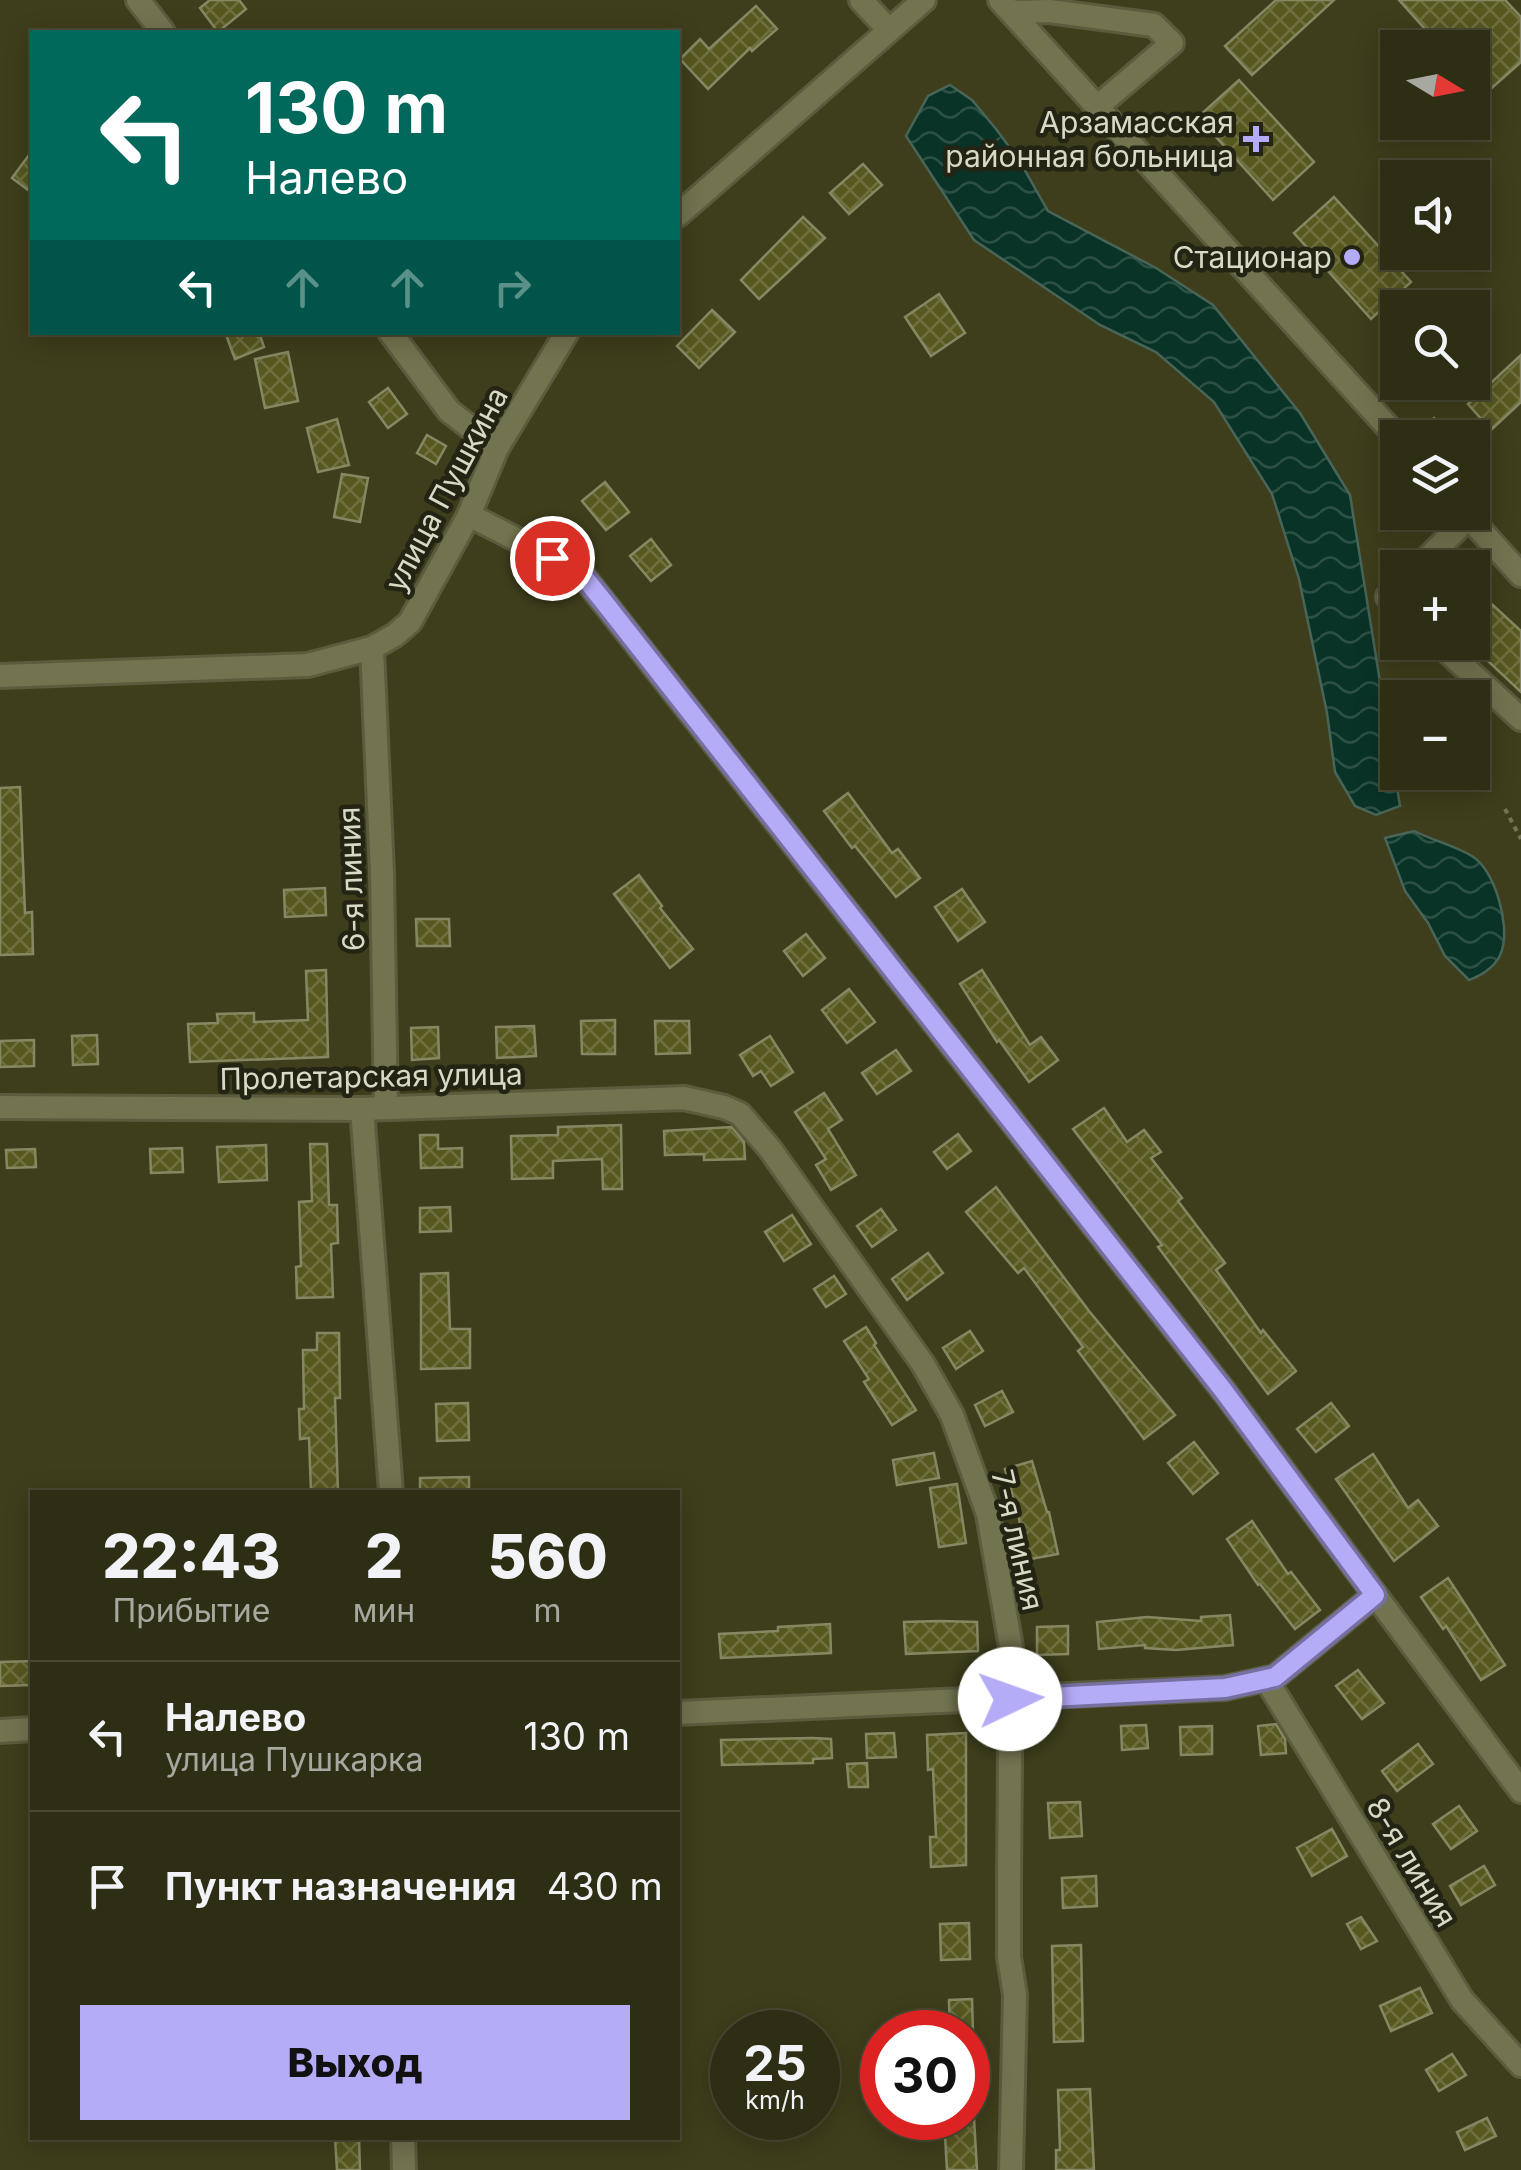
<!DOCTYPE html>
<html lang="ru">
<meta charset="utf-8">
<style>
:root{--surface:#2e2e15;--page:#3a3a22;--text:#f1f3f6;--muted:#a7a8a0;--line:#494a34;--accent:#b5acf8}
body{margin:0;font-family:Inter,sans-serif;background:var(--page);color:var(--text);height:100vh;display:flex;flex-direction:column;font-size:38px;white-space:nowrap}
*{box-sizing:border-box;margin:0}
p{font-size:32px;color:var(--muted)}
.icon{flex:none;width:55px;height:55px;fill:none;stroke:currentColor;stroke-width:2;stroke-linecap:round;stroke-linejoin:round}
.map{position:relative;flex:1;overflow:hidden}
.sheet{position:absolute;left:30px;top:1490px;width:650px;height:650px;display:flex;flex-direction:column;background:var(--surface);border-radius:0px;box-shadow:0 5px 25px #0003,0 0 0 2px var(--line)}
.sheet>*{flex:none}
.banner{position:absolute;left:30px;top:30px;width:650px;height:305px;border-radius:0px;box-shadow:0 5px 25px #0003,0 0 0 2px var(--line);background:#00695c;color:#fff;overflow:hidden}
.needle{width:65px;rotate:100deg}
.buttons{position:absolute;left:1380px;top:30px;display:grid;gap:20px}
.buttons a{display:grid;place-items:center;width:110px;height:110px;border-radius:0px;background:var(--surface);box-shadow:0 5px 25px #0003,0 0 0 2px var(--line);font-size:50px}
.speed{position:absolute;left:710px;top:2010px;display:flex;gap:20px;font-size:50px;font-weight:700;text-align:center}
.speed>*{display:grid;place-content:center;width:130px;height:130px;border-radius:50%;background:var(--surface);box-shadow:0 5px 25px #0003,0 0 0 2px var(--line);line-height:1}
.speed small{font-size:25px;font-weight:400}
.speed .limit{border:15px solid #d22;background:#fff;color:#111}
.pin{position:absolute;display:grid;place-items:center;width:85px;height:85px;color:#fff;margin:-42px;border:5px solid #fff;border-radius:50%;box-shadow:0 2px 10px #0007}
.me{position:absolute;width:110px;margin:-55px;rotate:87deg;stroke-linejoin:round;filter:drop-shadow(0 0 8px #0008)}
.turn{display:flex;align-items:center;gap:35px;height:210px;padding:0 50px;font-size:45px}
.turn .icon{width:130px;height:130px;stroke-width:2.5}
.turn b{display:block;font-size:70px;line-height:85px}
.lanes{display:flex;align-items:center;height:95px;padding:0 50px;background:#0003;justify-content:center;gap:50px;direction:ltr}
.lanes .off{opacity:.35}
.eta{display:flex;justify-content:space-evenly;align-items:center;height:170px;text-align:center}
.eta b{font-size:60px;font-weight:800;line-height:70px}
.primary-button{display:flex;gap:20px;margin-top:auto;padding:20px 50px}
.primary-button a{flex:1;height:115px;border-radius:0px;background:var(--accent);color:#111;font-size:40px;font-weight:800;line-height:115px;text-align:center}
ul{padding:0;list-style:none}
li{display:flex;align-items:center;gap:30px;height:150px;padding:0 50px;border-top:2px solid var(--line)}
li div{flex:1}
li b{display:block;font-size:38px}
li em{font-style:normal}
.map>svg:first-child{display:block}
.water{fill:url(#water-waves);stroke:#486557;stroke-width:2.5}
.building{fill:url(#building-cross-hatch);stroke:#878863;stroke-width:2.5}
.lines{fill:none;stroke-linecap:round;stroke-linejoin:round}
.minor-casing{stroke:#5b5b3e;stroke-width:28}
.path{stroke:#737356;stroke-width:4;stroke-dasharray:5 5;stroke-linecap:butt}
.minor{stroke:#72734f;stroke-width:22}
.route-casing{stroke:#7670a1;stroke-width:25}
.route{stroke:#b5acf8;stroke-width:18}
.poi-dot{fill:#b5acf8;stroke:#242415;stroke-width:4}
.labels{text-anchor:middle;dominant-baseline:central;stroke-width:9;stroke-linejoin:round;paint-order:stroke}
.poi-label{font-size:30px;fill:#d9dac6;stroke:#242415;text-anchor:end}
.street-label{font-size:30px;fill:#d9dac6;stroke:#242415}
</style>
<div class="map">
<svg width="1521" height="2170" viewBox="0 0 1521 2170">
<defs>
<pattern id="water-waves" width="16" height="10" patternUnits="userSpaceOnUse" patternTransform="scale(2.5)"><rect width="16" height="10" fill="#0a3327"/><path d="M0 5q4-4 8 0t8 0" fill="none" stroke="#2d5045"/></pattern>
<pattern id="building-cross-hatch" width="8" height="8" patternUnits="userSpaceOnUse" patternTransform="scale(2.5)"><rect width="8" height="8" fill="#575720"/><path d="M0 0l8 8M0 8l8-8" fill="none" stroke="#6f6f3f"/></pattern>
</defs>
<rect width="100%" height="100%" fill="#3e3e1c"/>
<!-- water -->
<g class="water">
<path d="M950 85 972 100 996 129 1019 160 1048 211 1156 268 1213 305 1300 413 1350 495 1400 806 1376 815 1355 806 1335 772 1327 713 1299 579 1272 494 1214 402 1156 352 1100 325 974 240 906 136 928 96Z"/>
<path d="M1414 831C1432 840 1455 846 1472 856 1495 871 1510 924 1502 950 1498 965 1483 975 1469 980L1445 956 1428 923 1405 891 1385 838Z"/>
</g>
<!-- building -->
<g class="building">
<path d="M210 0H239L246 9 218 32 200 8Z"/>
<path d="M1276 0H1334L1252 75 1225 46Z"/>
<path d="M1399 0H1505L1521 17V62L1485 94 1472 80V48H1442Z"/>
<path d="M756 6 777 29 752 51 750 48 708 89 680 59 700 39 709 49Z"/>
<path d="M1239 80 1314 162 1273 200 1198 117Z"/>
<path d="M32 151V193L12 178Z"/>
<path d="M863 164 882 185 849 214 830 193Z"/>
<path d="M1334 197 1411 282 1371 319 1294 233Z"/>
<path d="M803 217 825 238 759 299 741 280Z"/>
<path d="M939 294 965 333 931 356 905 317Z"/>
<path d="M712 310 735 332 699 368 677 346Z"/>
<path d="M225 332H259L264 347 235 359Z"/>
<path d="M288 352 298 401 265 408 255 359Z"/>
<path d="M1521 355V402L1491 430 1468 404Z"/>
<path d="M388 388 407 414 388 428 369 402Z"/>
<path d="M1434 418 1452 438H1413V437Z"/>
<path d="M337 419 349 465 318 472 307 428Z"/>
<path d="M427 435 446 446 436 464 417 453Z"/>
<path d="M342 474 368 478 360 522 334 517Z"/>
<path d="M605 482 629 512 606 530 582 501Z"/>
<path d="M651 539 671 565 651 581 630 556Z"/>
<path d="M1472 586 1521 631V692L1472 646Z"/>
<path d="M20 787 25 913 32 912 33 954 0 955V788Z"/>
<path d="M848 793 892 853 898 849 920 878 896 897 855 846 852 848 824 811Z"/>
<path d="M639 875 662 906 660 908 693 949 670 968 614 894Z"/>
<path d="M325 888 326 915 285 917 284 890Z"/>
<path d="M962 889 985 922 958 941 935 907Z"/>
<path d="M416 919H449L450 946H417Z"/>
<path d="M806 934 825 958 803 976 784 951Z"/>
<path d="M326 970 328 1057 190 1062 188 1024 218 1023 217 1014 254 1013V1022L308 1020 306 971Z"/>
<path d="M982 970 1030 1045 1041 1037 1058 1060 1029 1082 999 1040 997 1042 960 984Z"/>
<path d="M849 989 875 1022 847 1043 822 1010Z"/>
<path d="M615 1020V1054H582L581 1021Z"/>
<path d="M655 1021H689L690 1053 656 1054Z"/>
<path d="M534 1026 536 1056 497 1058 496 1027Z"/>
<path d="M438 1027 439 1058 412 1060 411 1028Z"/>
<path d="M97 1035 98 1064 73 1065 72 1036Z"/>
<path d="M770 1036 793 1072 771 1086 761 1071 753 1076 740 1055Z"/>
<path d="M34 1040V1066L0 1067V1041Z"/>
<path d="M896 1050 911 1071 877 1094 862 1073Z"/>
<path d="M824 1093 842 1120 828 1129 856 1175 831 1190 816 1165 826 1159 795 1112Z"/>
<path d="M1104 1108 1127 1142 1144 1130 1161 1152 1151 1158 1182 1198 1178 1201 1225 1263 1216 1270 1261 1333 1263 1330 1296 1371 1268 1394 1158 1247 1162 1245 1073 1129Z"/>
<path d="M621 1125 622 1189H603L602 1159 553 1161V1178L512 1179 511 1136 558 1135V1127Z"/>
<path d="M732 1127 744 1142 745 1159 704 1160V1154L665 1155 664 1131Z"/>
<path d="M958 1134 971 1151 947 1169 934 1152Z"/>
<path d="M420 1135H438V1149L462 1148V1167L421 1168Z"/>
<path d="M310 1144H327L329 1205H337L338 1243 331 1244 333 1297 297 1298 296 1267 301 1266 299 1202 312 1201Z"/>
<path d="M266 1145 267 1180 219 1182 217 1147Z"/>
<path d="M182 1148 183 1172 151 1173 150 1149Z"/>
<path d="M35 1149 36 1167 7 1168 6 1150Z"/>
<path d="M996 1187 1089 1311 1175 1415 1144 1439 1078 1351 1083 1347 1024 1268 1018 1273 966 1212Z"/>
<path d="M450 1207 451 1231 420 1232V1208Z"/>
<path d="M881 1209 896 1230 872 1247 857 1226Z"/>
<path d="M792 1215 811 1244 784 1261 765 1232Z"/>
<path d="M928 1253 943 1273 907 1300 892 1279Z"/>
<path d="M448 1273 450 1329H470V1368L421 1369V1274Z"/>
<path d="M834 1276 846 1294 826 1307 814 1289Z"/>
<path d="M866 1327 876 1343 874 1345 916 1410 892 1425 864 1382 869 1379 844 1341Z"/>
<path d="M970 1331 983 1351 956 1369 943 1348Z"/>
<path d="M317 1333H339L340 1398H335L338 1492H311L309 1438 300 1439 299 1409H304L303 1350H317Z"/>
<path d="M1002 1391 1013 1412 985 1426 975 1405Z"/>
<path d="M468 1403 469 1440 437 1441 436 1404Z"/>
<path d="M1331 1403 1349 1426 1316 1452 1297 1429Z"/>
<path d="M1194 1442 1218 1473 1193 1494 1168 1463Z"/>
<path d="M934 1453 939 1478 897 1485 893 1460Z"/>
<path d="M1373 1454 1408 1508 1418 1500 1438 1526 1394 1561 1336 1479Z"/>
<path d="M1032 1461 1047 1512H1049L1058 1554 1025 1560 1019 1518 1005 1469Z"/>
<path d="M469 1477V1492H420V1478Z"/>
<path d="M957 1484 966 1543 939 1547 930 1488Z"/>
<path d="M1252 1521 1288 1574 1291 1572 1320 1610 1295 1629 1260 1584 1258 1585 1227 1539Z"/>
<path d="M1448 1578 1505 1665 1481 1680 1446 1626 1443 1629 1421 1597Z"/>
<path d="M1230 1615 1233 1645 1176 1650 1145 1648V1645L1099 1649 1097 1622 1147 1617 1201 1621V1617Z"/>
<path d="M939 1621 977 1622 978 1651 906 1654 904 1622Z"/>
<path d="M830 1624 831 1653 721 1658 719 1634 778 1631V1627Z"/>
<path d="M1068 1626V1654L1037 1655V1627Z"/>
<path d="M32 1661V1685L0 1686V1662Z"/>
<path d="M1358 1670 1384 1703 1362 1719 1336 1686Z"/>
<path d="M1276 1724 1285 1739 1286 1753 1261 1755 1258 1726Z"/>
<path d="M1146 1725 1148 1748 1122 1750 1121 1726Z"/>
<path d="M1212 1726V1754L1181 1755 1180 1727Z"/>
<path d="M894 1733 896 1757 867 1758 866 1734Z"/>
<path d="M966 1733V1865L931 1867 930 1837H936L933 1769 928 1770 927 1735Z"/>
<path d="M812 1738 831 1739 832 1758 813 1759V1763L722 1765 721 1740Z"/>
<path d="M1418 1744 1433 1764 1397 1791 1382 1771Z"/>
<path d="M867 1763 868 1787H849L847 1764Z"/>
<path d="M1080 1802 1082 1836 1050 1838 1048 1803Z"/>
<path d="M1459 1806 1477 1831 1451 1849 1433 1824Z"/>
<path d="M1332 1829 1347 1856 1312 1876 1297 1848Z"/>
<path d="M1484 1866 1495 1885 1461 1905 1450 1886Z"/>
<path d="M1096 1876 1097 1906 1063 1908 1062 1878Z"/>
<path d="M1361 1917 1377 1941 1361 1949 1347 1924Z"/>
<path d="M969 1923 970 1959 941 1960 940 1924Z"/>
<path d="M1081 1945 1083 2041 1054 2042 1052 1946Z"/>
<path d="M1420 1988 1432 2013 1391 2031 1380 2006Z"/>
<path d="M972 1999 973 2032H950L949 2000Z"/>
<path d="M1452 2054 1466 2075 1439 2091 1426 2070Z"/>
<path d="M1090 2089 1094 2170H1056V2150H1060L1058 2090Z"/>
<path d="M944 2118H974L977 2170H947Z"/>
<path d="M1487 2118 1496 2136 1465 2150 1457 2132Z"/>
<path d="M335 2138H359L360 2170H337Z"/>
</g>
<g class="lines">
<!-- minor casing -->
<g class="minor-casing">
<g id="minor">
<path d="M138 0 163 32"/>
<path d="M861 0 889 30"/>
<path d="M1000 0 1398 438"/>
<path d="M1012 12 1049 11 1154 25 1172 43 1097 107"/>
<path d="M678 215 924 0"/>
<path d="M390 332 449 411 497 448"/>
<path d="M1464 512 1521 575"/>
<path d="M469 515 580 572 1223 1390 1521 1791"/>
<path d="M1418 568 1469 517"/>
<path d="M1398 588 1388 597 1398 607"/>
<path d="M1437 642 1521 719"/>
<path d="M372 648 382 873 386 1108"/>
<path d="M0 676 308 665 372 648 395 635 410 622 469 515 497 448 567 332"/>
<path d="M0 1107 362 1109 684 1098 724 1107 740 1114 770 1149 923 1364 952 1415 988 1514 1011 1647 1009 1881V1957L1015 1995 1011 2170"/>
<path d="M362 1109 391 1492"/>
<path d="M1266 1679 1462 2000 1521 2065"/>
<path d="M678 1713 1225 1688 1275 1677 1375 1595"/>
<path d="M0 1731 32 1729"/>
<path d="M403 2138 404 2170"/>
</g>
</g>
<!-- path -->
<path class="path" d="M1505 809 1521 839"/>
<!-- minor -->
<use href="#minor" class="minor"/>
</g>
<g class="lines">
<!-- route casing -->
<g class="route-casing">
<path id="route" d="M552 558 580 572 604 602 1223 1390 1375 1595 1275 1677 1225 1688 1010 1699"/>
</g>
<!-- route -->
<use href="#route" class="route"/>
</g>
<!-- markers -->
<g class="poi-dot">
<path d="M1251 124h10v10h10v10h-10v10h-10v-10h-10v-10h10z"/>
<circle cx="1352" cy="257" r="10"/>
</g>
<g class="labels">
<!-- poi labels -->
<g class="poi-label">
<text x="1234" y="122">Арзамасская<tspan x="1234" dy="34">районная больница</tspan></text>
<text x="1332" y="257">Стационар</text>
</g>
<!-- street labels -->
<g class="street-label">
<text transform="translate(446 489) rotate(-62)">улица Пушкина</text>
<text transform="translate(351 879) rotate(-92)">6-я линия</text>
<text transform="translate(371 1076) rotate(-1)">Пролетарская улица</text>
<text transform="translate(1018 1540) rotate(77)">7-я линия</text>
<text transform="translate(1412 1862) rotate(59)">8-я линия</text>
</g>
</g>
</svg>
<div class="buttons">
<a><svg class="needle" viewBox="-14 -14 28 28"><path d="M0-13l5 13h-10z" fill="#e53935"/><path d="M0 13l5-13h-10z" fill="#a7a8a0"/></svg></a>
<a><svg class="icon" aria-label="sound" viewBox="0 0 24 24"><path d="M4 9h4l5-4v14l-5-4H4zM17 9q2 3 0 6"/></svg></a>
<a><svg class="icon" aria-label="search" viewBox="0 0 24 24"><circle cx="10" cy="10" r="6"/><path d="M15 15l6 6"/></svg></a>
<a><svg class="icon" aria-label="layers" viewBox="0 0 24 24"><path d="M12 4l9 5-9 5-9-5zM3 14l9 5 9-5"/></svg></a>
<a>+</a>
<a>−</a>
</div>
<div class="speed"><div>25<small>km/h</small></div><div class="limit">30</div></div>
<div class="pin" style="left:552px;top:558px;background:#d93025"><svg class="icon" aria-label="arrive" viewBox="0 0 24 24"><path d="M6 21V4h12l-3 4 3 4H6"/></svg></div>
<svg class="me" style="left:1010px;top:1699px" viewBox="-20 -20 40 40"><circle r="19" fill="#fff"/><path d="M0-13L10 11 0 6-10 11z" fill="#b5acf8"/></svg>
<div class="banner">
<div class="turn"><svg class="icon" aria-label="left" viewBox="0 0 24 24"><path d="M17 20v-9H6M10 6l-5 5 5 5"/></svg><div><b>130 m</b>Налево</div></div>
<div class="lanes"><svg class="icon" aria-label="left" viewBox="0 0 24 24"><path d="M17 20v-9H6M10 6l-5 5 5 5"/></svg><svg class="icon off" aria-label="ahead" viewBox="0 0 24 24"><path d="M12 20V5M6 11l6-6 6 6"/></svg><svg class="icon off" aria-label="ahead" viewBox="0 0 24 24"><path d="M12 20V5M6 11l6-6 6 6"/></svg><svg class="icon off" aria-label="right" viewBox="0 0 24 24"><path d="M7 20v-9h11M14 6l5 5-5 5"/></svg></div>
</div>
<section class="sheet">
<div class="eta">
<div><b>22:43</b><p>Прибытие</p></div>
<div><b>2</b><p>мин</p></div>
<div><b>560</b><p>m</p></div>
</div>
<ul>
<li><svg class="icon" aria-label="left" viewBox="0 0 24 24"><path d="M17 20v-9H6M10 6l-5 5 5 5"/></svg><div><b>Налево</b><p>улица Пушкарка</p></div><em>130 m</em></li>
<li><svg class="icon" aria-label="arrive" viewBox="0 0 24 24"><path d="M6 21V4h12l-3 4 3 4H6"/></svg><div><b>Пункт назначения</b></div><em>430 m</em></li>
</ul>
<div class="primary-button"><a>Выход</a></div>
</section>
</div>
